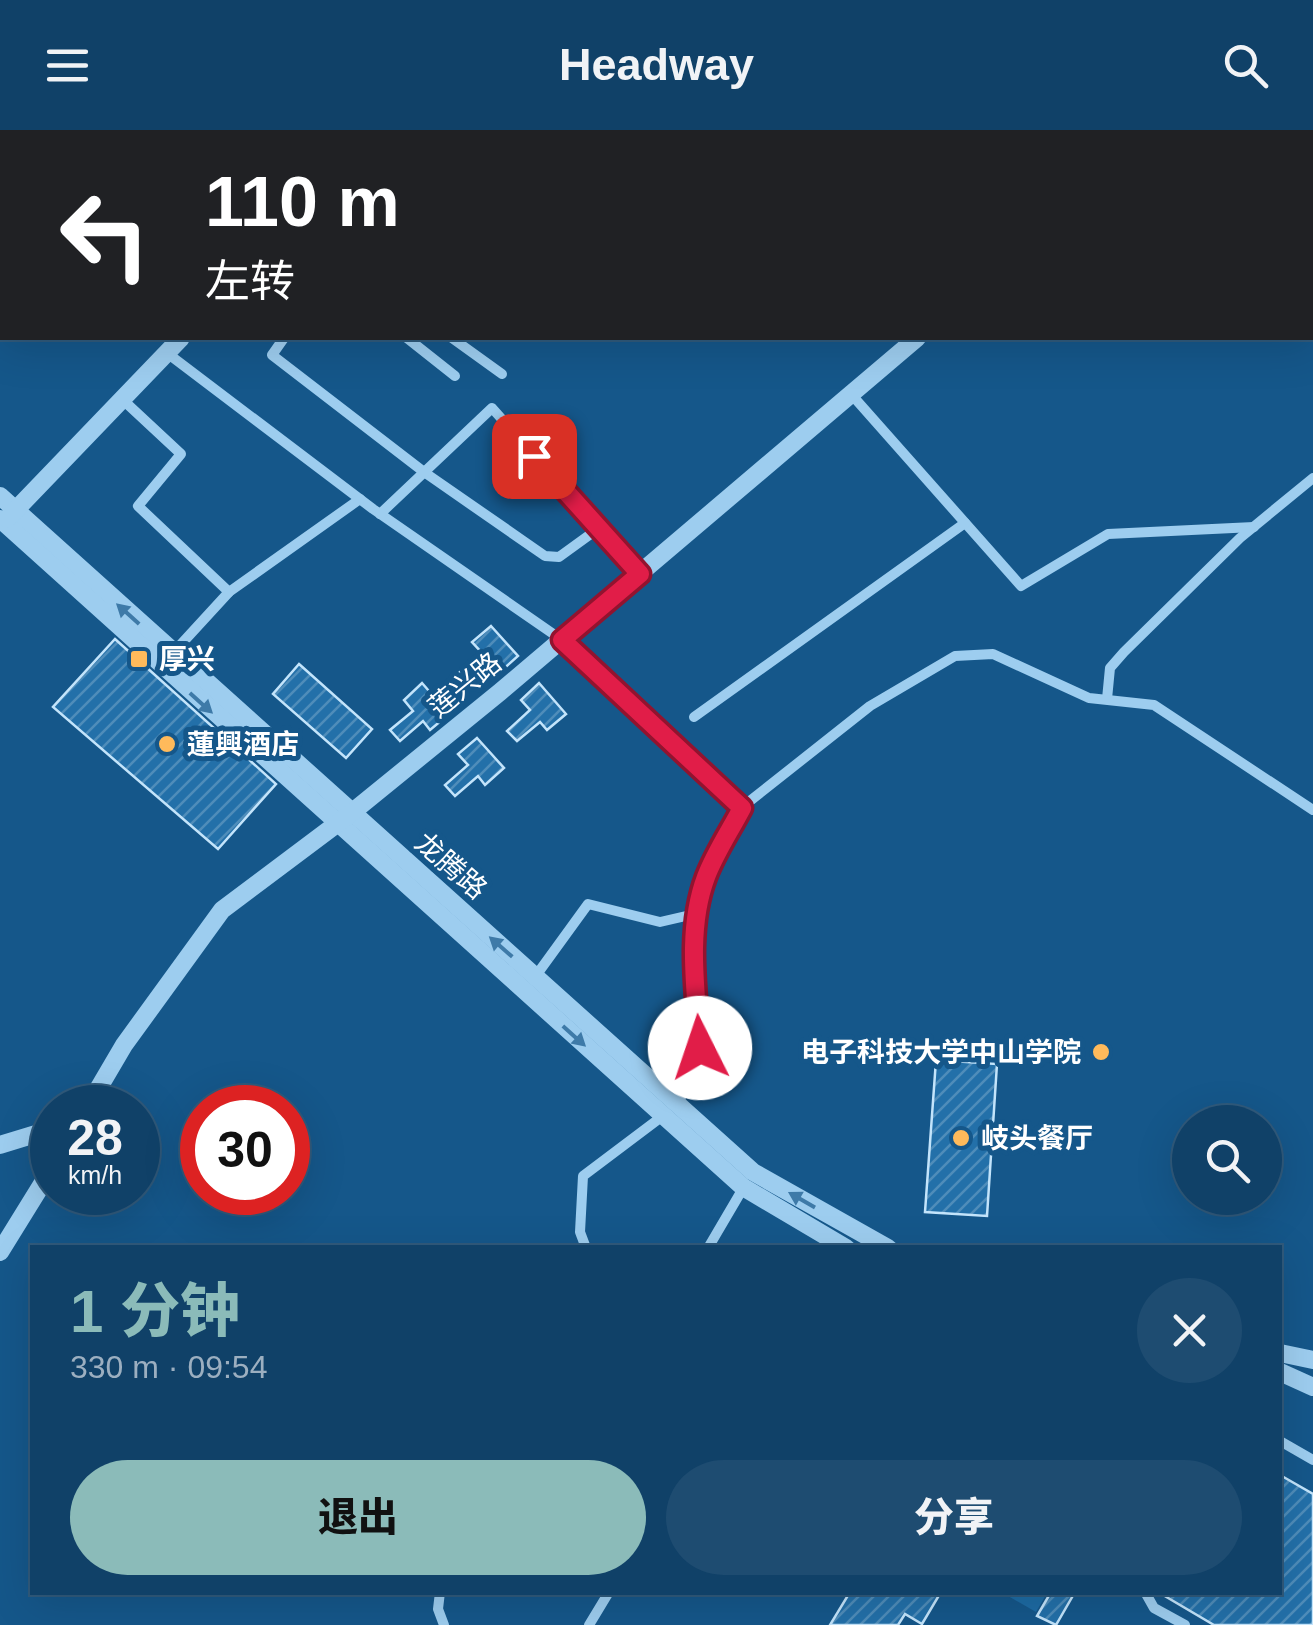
<!DOCTYPE html>
<html lang="zh">
<meta charset="utf-8">
<style>
:root{--surface:#104168;--page:#1e4c71;--text:#f1f3f6;--muted:#9cafc0;--line:#305a7c;--accent:#8bbbb9}
body{margin:0;font-family:Arial,"Noto Sans SC",sans-serif;background:var(--page);color:var(--text);height:100vh;display:flex;flex-direction:column;font-size:38px;white-space:nowrap}
*{box-sizing:border-box;margin:0}
p{font-size:32px;color:var(--muted)}
.icon{flex:none;width:55px;height:55px;fill:none;stroke:currentColor;stroke-width:2;stroke-linecap:round;stroke-linejoin:round}
.map{position:relative;flex:1;overflow:hidden}
.sheet{position:absolute;left:30px;top:1115px;width:1252px;height:350px;display:flex;flex-direction:column;background:var(--surface);border-radius:0px;box-shadow:0 10px 40px #0002,0 0 0 2px var(--line)}
.sheet>*{flex:none}
.top-card{position:absolute;left:0px;top:0px;width:1315px;height:210px;box-shadow:0 10px 40px #0002,0 0 0 2px var(--line);background:#202124;color:#fff;overflow:hidden}
.controls{position:absolute;left:1172px;top:975px;display:grid;gap:20px}
.controls a{display:grid;place-items:center;width:110px;height:110px;border-radius:50%;background:var(--surface);box-shadow:0 10px 40px #0002,0 0 0 2px var(--line);font-size:50px}
.speed{position:absolute;left:30px;top:955px;display:flex;gap:20px;font-size:50px;font-weight:700;text-align:center}
.speed>*{display:grid;place-content:center;width:130px;height:130px;border-radius:50%;background:var(--surface);box-shadow:0 10px 40px #0002,0 0 0 2px var(--line);line-height:1}
.speed small{font-size:25px;font-weight:400}
.speed .limit{border:15px solid #d22;background:#fff;color:#111}
.pin{position:absolute;display:grid;place-items:center;width:85px;height:85px;color:#fff;margin:-42px;border-radius:20px;box-shadow:0 5px 15px #0006}
.me{position:absolute;width:110px;margin:-55px;rotate:356deg;stroke-linejoin:round;filter:drop-shadow(0 0 8px #0008)}
.turn{display:flex;align-items:center;gap:35px;height:210px;padding:0 40px;font-size:45px}
.turn .icon{width:130px;height:130px;stroke-width:2.5}
.turn b{display:block;font-size:70px;line-height:85px}
.round{display:grid;place-items:center;flex:none;width:105px;height:105px;border-radius:52px;background:var(--page)}
.head{display:flex;align-items:center;justify-content:space-between;height:170px;padding:0 40px}
h1{font-size:60px;font-weight:800;line-height:75px;color:var(--accent)}
.action{display:flex;gap:20px;margin-top:auto;padding:20px 40px}
.action a{flex:1;height:115px;border-radius:60px;background:var(--accent);color:#111;font-size:40px;font-weight:800;line-height:115px;text-align:center}
.action a+a{background:var(--page);color:var(--text)}
header{display:flex;justify-content:space-between;align-items:center;height:130px;padding:0 40px;background:var(--surface);font-size:45px;font-weight:800}
.map>svg:first-child{display:block}
.garden{fill:#1d6ba4}
.building{fill:url(#building-hatch);stroke:#c3e4fb;stroke-width:2.5}
.lines{fill:none;stroke-linecap:round;stroke-linejoin:round}
.minor{stroke:#9dcdef;stroke-width:10}
.tertiary{stroke:#9dcdef;stroke-width:18}
.secondary{stroke:#cbe6fa;stroke-width:20}
.oneway{fill:#3e7aa8}
.route-casing{stroke:#92132f;stroke-width:25}
.route{stroke:#e11d48;stroke-width:18}
.poi-dot{fill:#ffba5b;stroke:#15578a;stroke-width:4}
.labels{text-anchor:middle;dominant-baseline:central;stroke-width:10;stroke-linejoin:round;paint-order:stroke}
.poi-label{font-size:28px;font-weight:bold;fill:#fff;stroke:#15578a;text-anchor:start}
.street-label{font-size:28px;fill:#fff;stroke:#15578a}
</style>
<header><svg class="icon" aria-label="menu" viewBox="0 0 24 24"><path d="M4 6h16M4 12h16M4 18h16"/></svg>Headway<svg class="icon" aria-label="search" viewBox="0 0 24 24"><circle cx="10" cy="10" r="6"/><path d="M15 15l6 6"/></svg></header>
<div class="map">
<svg width="1313" height="1495" viewBox="0 0 1313 1495">
<defs>
<pattern id="building-hatch" width="6" height="6" patternUnits="userSpaceOnUse" patternTransform="scale(2.5)"><rect width="6" height="6" fill="#2370a9"/><path d="M-1 1l2-2M0 6l6-6M5 7l2-2" fill="none" stroke="#4f8dba"/></pattern>
</defs>
<rect width="100%" height="100%" fill="#15578a"/>
<!-- garden -->
<path class="garden" d="M1003 1463H1047L1036 1482Z"/>
<!-- building -->
<g class="building">
<path d="M491 496 518 526 499 543 491 534 468 554 459 543 482 523 472 512Z"/>
<path d="M115 509 276 654 218 719 53 577Z"/>
<path d="M299 534 372 599 346 628 273 564Z"/>
<path d="M422 553 449 584 430 600 423 591 400 611 390 600 413 581 404 570Z"/>
<path d="M539 553 566 584 547 600 540 592 517 611 507 601 530 580 521 570Z"/>
<path d="M477 608 504 638 485 655 478 646 455 666 445 655 468 635 458 624Z"/>
<path d="M936 930 997 934 987 1086 925 1082Z"/>
<path d="M1280 1345 1313 1364V1495H1214L1158 1462H1280Z"/>
<path d="M850 1462H941L922 1494 905 1484 898 1495H830Z"/>
<path d="M1051 1462H1075L1056 1495 1037 1486Z"/>
</g>
<g class="lines">
<!-- minor -->
<g class="minor">
<path d="M576 0 577 2"/>
<path d="M635 0 636 2"/>
<path d="M700 0 702 2"/>
<path d="M772 0 773 2"/>
<path d="M866 2 870 0"/>
<path d="M284 208 272 225 424 342 545 426 559 427 599 398"/>
<path d="M407 208 455 246"/>
<path d="M452 208 502 244"/>
<path d="M167 223 373 379 562 510 741 678"/>
<path d="M851 264 1021 456 1108 404 1254 397"/>
<path d="M123 270 181 324 138 376 229 462"/>
<path d="M380 384 492 278 640 444"/>
<path d="M173 523 229 462 360 369"/>
<path d="M1107 569 1110 538 1124 522 1240 408 1313 348"/>
<path d="M694 587 965 393"/>
<path d="M535 847 588 774 660 792 699 783"/>
<path d="M678 975 700 917 693 817 705 750 741 678 870 576 955 526 993 524 1089 568 1154 575 1313 680"/>
<path d="M586 1118 580 1102 583 1046 664 985"/>
<path d="M708 1118 745 1055"/>
<path d="M1280 1311 1313 1330"/>
<path d="M440 1462 438 1479 444 1495"/>
<path d="M1145 1462 1154 1478 1185 1495"/>
<path d="M589 1495 609 1462"/>
</g>
<!-- tertiary -->
<g class="tertiary">
<path d="M450 2 455 0"/>
<path d="M1160 2 1163 0"/>
<path d="M0 366 753 1042 888 1118"/>
<path d="M0 389 743 1057 846 1118"/>
<path d="M7 389 181 208"/>
<path d="M87 978 124 915 222 780 350 684 500 562 917 208"/>
<path d="M0 1015 52 999"/>
<path d="M0 1122 52 1038"/>
<path d="M1280 1223 1313 1230"/>
<path d="M1280 1242 1313 1257"/>
</g>
<!-- secondary -->
<path class="secondary" d="M1311 0 1313 2"/>
</g>
<!-- one-way arrows -->
<defs><path id="oneway-solid" d="M-6-.8H1V-3.2L6.5 0L1 3.2V.8H-6Z" transform="scale(2.5)"/></defs>
<g class="oneway">
<use href="#oneway-solid" transform="translate(128 484) rotate(-138)"/>
<use href="#oneway-solid" transform="translate(201 573) rotate(42)"/>
<use href="#oneway-solid" transform="translate(501 817) rotate(-139)"/>
<use href="#oneway-solid" transform="translate(574 906) rotate(42)"/>
<use href="#oneway-solid" transform="translate(802 1070) rotate(-150)"/>
</g>
<g class="lines">
<!-- route casing -->
<g class="route-casing">
<path id="route" d="M534 326 640 444 562 510 742 678C730 701 715 723 706 747 686 800 696 862 700 918"/>
</g>
<!-- route -->
<use href="#route" class="route"/>
</g>
<!-- markers -->
<g class="poi-dot">
<rect x="129" y="519" width="20" height="20" rx="5"/>
<circle cx="167" cy="614" r="10"/>
<circle cx="1101" cy="922" r="10"/>
<circle cx="961" cy="1008" r="10"/>
</g>
<g class="labels">
<!-- poi labels -->
<g class="poi-label">
<text x="159" y="529">厚兴</text>
<text x="187" y="614">蓮興酒店</text>
<text x="1081" y="922" text-anchor="end">电子科技大学中山学院</text>
<text x="981" y="1008">岐头餐厅</text>
</g>
<!-- street labels -->
<g class="street-label">
<text transform="translate(465 555) rotate(-39)">莲兴路</text>
<text transform="translate(451 736) rotate(41)">龙腾路</text>
</g>
</g>
</svg>
<div class="controls">
<a><svg class="icon" aria-label="search" viewBox="0 0 24 24"><circle cx="10" cy="10" r="6"/><path d="M15 15l6 6"/></svg></a>
</div>
<div class="speed"><div>28<small>km/h</small></div><div class="limit">30</div></div>
<div class="pin" style="left:534px;top:326px;background:#d93025"><svg class="icon" aria-label="arrive" viewBox="0 0 24 24"><path d="M6 21V4h12l-3 4 3 4H6"/></svg></div>
<svg class="me" style="left:700px;top:918px" viewBox="-20 -20 40 40"><circle r="19" fill="#fff"/><path d="M0-13L10 11 0 6-10 11z" fill="#e11d48"/></svg>
<div class="top-card">
<div class="turn"><svg class="icon" aria-label="left" viewBox="0 0 24 24"><path d="M17 20v-9H6M10 6l-5 5 5 5"/></svg><div><b>110 m</b>左转</div></div>
</div>
<section class="sheet">
<div class="head"><div><h1>1 分钟</h1><p>330 m · 09:54</p></div><a class="round"><svg class="icon" aria-label="close" viewBox="0 0 24 24"><path d="M6 6l12 12M18 6L6 18"/></svg></a></div>
<div class="action"><a>退出</a><a>分享</a></div>
</section>
</div>
